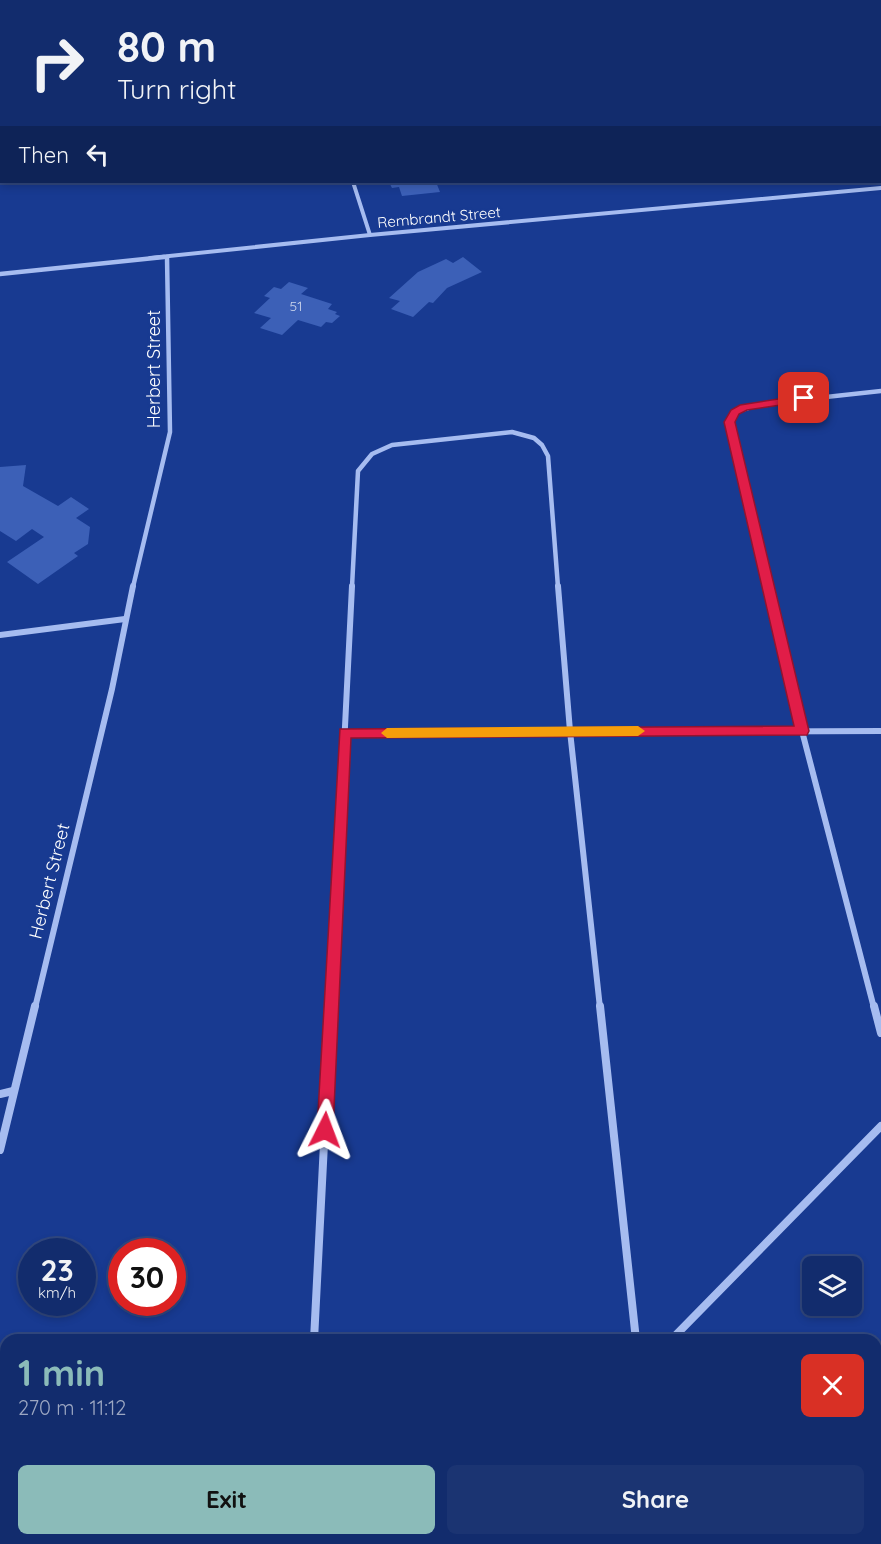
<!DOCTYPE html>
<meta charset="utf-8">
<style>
:root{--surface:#122c6d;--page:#1b3472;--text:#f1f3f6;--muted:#9ca7c2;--line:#314880;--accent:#8bbbb9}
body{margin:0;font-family:Quicksand,sans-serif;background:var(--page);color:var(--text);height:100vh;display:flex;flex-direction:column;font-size:22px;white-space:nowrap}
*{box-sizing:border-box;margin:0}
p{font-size:20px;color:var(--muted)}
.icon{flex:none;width:33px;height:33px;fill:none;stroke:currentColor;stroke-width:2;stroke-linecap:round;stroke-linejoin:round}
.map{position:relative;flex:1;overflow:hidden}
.details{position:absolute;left:0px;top:1334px;width:882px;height:212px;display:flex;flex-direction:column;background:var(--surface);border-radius:18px 18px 0 0;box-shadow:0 3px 9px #0003,0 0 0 2px var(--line)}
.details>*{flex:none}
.hud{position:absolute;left:0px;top:0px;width:882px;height:183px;box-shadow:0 3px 9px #0003,0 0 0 2px var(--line);background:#122c6d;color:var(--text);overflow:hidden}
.tools{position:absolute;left:802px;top:1256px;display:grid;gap:12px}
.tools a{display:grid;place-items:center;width:60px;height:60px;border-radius:9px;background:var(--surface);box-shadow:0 3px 9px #0003,0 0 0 2px var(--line);font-size:30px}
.speed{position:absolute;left:18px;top:1238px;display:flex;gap:12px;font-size:30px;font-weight:700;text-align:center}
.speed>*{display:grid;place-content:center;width:78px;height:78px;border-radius:50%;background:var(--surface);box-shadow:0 3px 9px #0003,0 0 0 2px var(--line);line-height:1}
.speed small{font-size:15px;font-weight:400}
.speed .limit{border:9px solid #d22;background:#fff;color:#111}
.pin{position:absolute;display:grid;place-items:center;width:51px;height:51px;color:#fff;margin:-26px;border-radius:12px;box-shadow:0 3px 9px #0006}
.me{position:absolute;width:66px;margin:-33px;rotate:3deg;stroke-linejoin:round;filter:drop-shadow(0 0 4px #0008)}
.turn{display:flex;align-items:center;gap:21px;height:126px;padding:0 18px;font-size:27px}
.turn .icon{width:78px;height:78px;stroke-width:2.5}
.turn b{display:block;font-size:42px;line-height:51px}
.then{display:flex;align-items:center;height:57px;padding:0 18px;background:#0003;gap:12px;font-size:22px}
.round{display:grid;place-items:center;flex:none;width:63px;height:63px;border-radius:9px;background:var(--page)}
.headline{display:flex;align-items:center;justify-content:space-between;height:102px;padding:0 18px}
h1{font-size:36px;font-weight:700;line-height:45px;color:var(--accent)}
.button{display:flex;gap:12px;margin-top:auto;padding:12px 18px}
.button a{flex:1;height:69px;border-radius:9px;background:var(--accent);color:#111;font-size:24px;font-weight:700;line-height:69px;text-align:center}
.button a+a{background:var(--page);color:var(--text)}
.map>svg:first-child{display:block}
.building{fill:#3c60b7}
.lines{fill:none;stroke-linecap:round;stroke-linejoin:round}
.minor-far3{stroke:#a6bcf0;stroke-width:4}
.minor-far2{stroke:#a6bcf0;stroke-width:4.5}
.minor-far1{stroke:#a6bcf0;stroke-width:6}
.minor{stroke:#a6bcf0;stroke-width:8}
.motorway{fill:#fff;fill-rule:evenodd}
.route{fill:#e11d48;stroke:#92132f;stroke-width:1.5}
.slow{fill:#f59e0b}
.labels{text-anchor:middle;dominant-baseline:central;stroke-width:5;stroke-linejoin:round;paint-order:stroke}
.far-number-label{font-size:14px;fill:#ced7ed}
.far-street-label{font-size:15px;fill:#fff;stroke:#183a91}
.street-label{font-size:18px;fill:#fff;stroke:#183a91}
</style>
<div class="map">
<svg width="881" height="1544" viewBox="0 0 881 1544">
<rect width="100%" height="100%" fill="#183a91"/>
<!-- building -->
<g class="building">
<path d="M389 182H436L440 192 402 196 399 187 392 188Z"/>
<path d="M463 257 482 272 447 288 433 303 429 302 413 317 391 309 400 301 389 298 418 272 446 259 453 263Z"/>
<path d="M289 282 308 288 301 294 332 304 328 309 337 312 335 314 340 316 332 323 326 322 321 327 298 320 282 335 260 328 271 318 254 313 270 298 264 296 274 287 281 289Z"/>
<path d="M26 465 23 486 58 506 71 497 89 509 76 518 90 527 88 544 74 553 78 556 38 584 7 562 44 537 32 529 16 541 0 531V467Z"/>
</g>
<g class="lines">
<!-- minor-far3 -->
<g class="minor-far3">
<path d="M43 2 55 0"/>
<path d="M448 2 467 0"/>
<path d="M353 182 370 235"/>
<path d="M150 258 370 235 881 188"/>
</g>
<!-- minor-far2 -->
<g class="minor-far2">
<path d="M0 274 164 257"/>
<path d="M133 587 170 432 167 257"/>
<path d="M352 587 358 471 372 454 392 445 512 432 534 438 542 445 548 456 558 587"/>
<path d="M768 587 729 422 735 412 761 404 881 391"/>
</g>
<!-- minor-far1 -->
<g class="minor-far1">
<path d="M558 586 570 731 600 1008"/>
<path d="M768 586 802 731 874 1008"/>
<path d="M0 635 125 619"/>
<path d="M345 733 881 731"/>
<path d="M35 1008 112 689 133 586"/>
<path d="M331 1008 352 586"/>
</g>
<!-- minor -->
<g class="minor">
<path d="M600 1006 636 1340"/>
<path d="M874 1006 881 1033"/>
<path d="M0 1094 13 1091"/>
<path d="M0 1150 35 1006"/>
<path d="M314 1340 331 1006"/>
<path d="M671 1340 881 1126"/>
<path d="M0 1500 6 1501"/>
<path d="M471 1544 475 1539"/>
</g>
<!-- motorway -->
<g class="motorway">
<path d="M881 1397V1424L876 1426V1399Z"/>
<path d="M748 1539H777L775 1544H746Z"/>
</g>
</g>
<!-- route -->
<path class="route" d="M804 395 810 398 808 401 747 410 739 414 735 422 809 731 807 735 351 738 333 1130 331 1135 325 1138 319 1135 317 1130 340 729 794 726 724 422 731 410 740 405Z"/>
<!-- slow -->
<path class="slow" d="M638 726 645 731 638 736 387 738 381 733 387 728Z"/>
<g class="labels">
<!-- far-number labels -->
<g class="far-number-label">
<text x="296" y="306">51</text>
</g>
<!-- far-street labels -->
<g class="far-street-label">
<text transform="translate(439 217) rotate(-5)">Rembrandt Street</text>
</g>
<!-- street labels -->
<g class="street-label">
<text transform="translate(153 369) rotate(-90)">Herbert Street</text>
<text transform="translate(49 881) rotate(-76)">Herbert Street</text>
</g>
</g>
</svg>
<div class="tools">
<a><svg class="icon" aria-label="layers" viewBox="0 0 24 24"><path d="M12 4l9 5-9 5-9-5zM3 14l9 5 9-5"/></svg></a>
</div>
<div class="speed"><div>23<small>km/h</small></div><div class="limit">30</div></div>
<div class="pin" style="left:804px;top:398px;background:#d93025"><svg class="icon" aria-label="arrive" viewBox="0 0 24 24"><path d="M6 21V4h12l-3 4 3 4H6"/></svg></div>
<svg class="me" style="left:325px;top:1130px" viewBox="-20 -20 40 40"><path d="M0-17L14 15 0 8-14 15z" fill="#e11d48" stroke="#fff" stroke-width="4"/></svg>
<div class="hud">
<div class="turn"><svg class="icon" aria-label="right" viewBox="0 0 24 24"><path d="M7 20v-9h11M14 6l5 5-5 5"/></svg><div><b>80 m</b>Turn right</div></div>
<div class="then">Then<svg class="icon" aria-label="left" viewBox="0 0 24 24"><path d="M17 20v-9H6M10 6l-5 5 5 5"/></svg></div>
</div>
<section class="details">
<div class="headline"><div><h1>1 min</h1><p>270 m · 11:12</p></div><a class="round" style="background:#d93025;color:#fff"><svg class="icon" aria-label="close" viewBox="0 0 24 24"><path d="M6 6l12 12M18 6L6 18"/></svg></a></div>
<div class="button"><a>Exit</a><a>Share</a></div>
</section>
</div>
